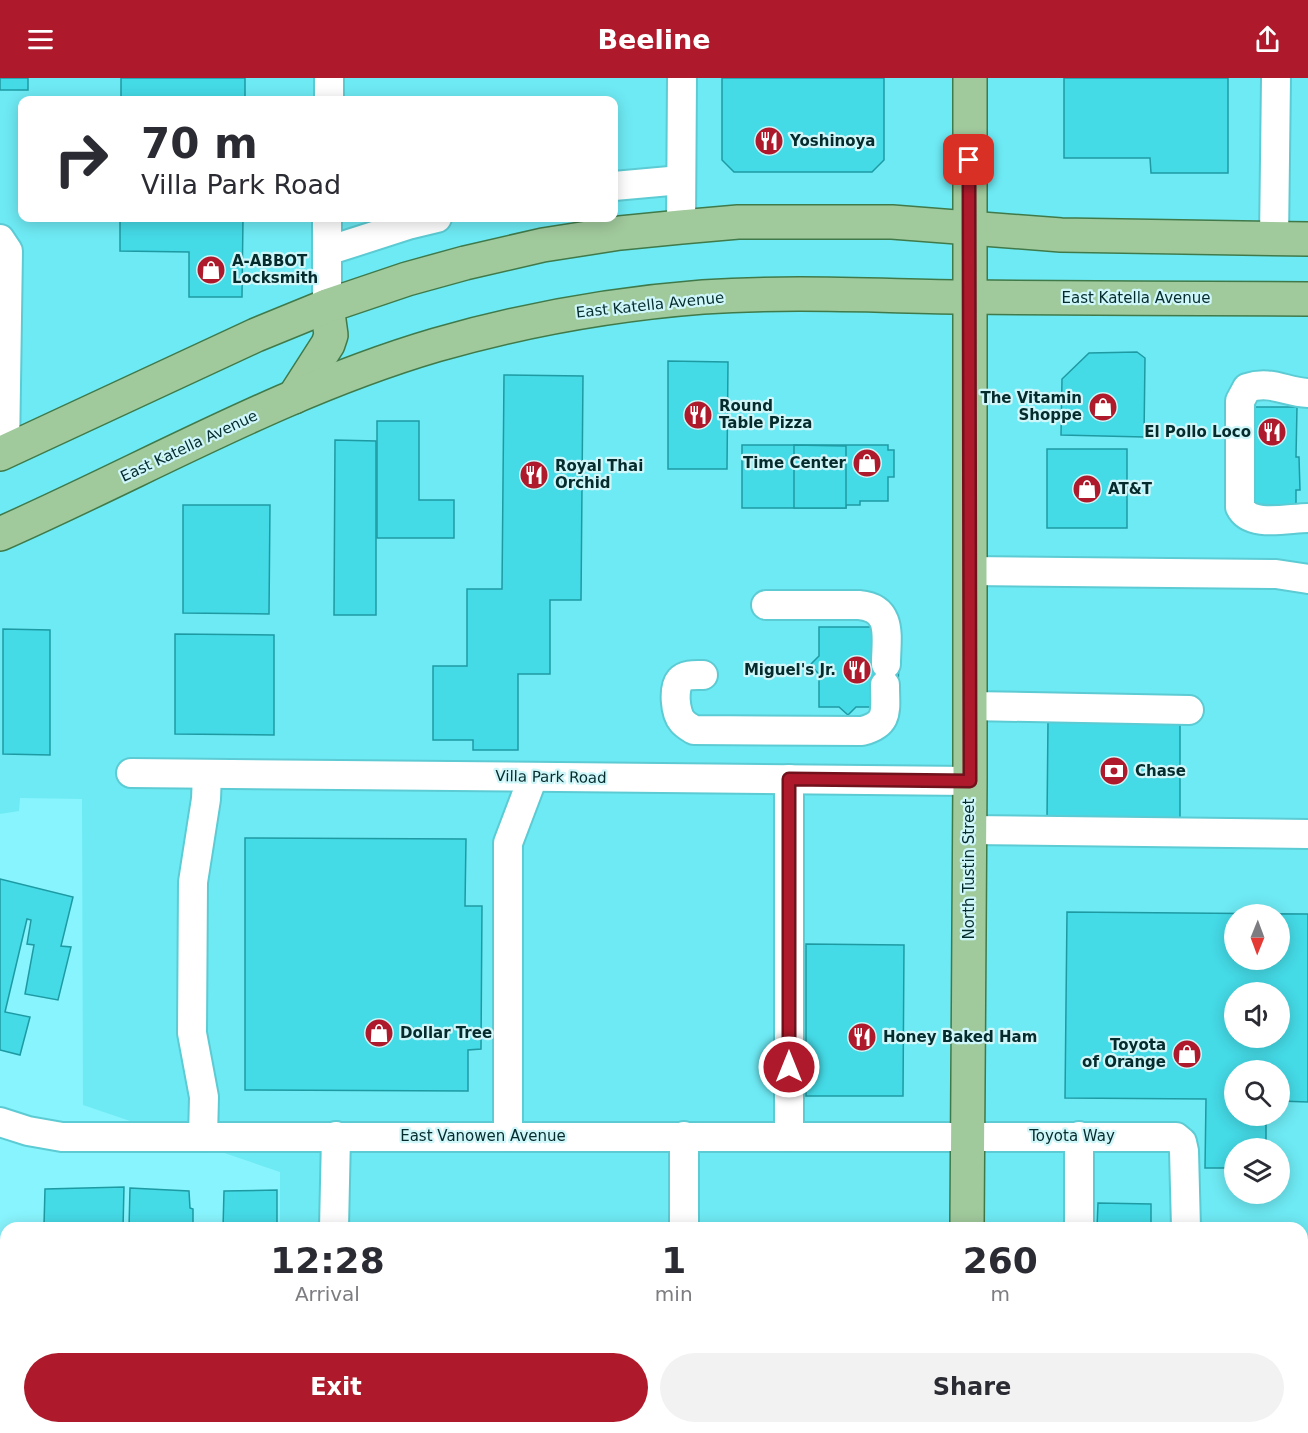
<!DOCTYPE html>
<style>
:root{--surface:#fff;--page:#f2f2f3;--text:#2b2b33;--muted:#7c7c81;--accent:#ae1a2b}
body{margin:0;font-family:"DejaVu Sans",sans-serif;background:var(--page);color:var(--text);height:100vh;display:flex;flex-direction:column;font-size:22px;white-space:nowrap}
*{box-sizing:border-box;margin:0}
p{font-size:20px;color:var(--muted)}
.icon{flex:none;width:33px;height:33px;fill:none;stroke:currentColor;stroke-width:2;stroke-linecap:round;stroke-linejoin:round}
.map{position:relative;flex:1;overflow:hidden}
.details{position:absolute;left:0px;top:1144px;width:1308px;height:212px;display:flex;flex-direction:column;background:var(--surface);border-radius:18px 18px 0 0;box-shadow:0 3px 15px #0003}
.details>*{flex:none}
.guide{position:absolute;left:18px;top:18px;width:600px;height:126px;border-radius:12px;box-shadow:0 3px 15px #0003;background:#fff;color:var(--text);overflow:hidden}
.needle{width:39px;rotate:181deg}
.buttons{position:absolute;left:1224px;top:826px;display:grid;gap:12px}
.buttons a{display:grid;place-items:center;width:66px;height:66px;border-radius:50%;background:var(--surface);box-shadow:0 3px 15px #0003;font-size:30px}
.pin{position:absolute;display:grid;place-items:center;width:51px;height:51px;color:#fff;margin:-26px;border-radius:12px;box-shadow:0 3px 9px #0006}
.me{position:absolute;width:66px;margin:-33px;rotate:0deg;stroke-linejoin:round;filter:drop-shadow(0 0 4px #0008)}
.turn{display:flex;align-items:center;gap:21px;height:126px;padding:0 24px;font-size:27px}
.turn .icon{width:78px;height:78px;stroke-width:2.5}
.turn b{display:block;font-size:42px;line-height:51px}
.eta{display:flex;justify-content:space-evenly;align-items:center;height:102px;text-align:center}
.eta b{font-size:36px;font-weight:600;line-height:42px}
.cta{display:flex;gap:12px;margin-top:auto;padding:12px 24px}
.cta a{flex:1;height:69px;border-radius:36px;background:var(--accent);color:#fff;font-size:24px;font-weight:600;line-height:69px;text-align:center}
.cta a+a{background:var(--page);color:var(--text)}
header{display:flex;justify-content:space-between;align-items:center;height:78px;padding:0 24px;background:var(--accent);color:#fff;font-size:27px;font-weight:600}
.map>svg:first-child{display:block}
.built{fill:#6eeaf4;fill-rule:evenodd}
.building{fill:#44dae6;stroke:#1e9aa3;stroke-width:1.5;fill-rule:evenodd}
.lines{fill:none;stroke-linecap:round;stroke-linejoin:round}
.minor-casing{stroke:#5ccbd3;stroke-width:32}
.major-casing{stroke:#407a4a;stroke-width:36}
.minor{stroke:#fff;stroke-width:28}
.major{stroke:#a0c99c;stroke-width:33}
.route-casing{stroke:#71111c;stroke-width:15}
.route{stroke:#ae1a2b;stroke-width:10}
.labels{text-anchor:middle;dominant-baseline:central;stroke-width:4.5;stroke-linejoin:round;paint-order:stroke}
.poi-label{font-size:15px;font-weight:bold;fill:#062b2d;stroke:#cff6f9;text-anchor:start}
.street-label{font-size:15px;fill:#062b2d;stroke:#cff6f9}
</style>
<header><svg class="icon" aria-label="menu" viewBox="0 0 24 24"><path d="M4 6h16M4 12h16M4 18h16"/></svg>Beeline<svg class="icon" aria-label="share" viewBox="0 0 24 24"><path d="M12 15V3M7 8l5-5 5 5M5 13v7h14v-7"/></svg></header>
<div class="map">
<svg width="1308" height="1355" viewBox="0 0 1308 1355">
<rect width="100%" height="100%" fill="#88f4fd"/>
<!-- built -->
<path class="built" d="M0 0H1308V1355H279V1350H1302V1150H280V1094L83 1027 82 721 20 720 19 733 0 736ZM22 22H614V140H22ZM1234 837H1280V882H1234ZM1234 915H1280V960H1234ZM1234 993H1280V1038H1234ZM1234 1071H1280V1116H1234Z"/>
<!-- building -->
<g class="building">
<rect x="0" y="0" width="28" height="12"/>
<rect x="121" y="0" width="124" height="22"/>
<path d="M722 0H884V82L872 94H734L722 82Z"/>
<path d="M1064 0H1228V95H1151L1150 80H1064Z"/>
<path d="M120 140H243L242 219H189V174L120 173Z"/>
<path d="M1137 274 1145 280 1144 359 1061 357 1062 301 1089 275Z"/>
<path d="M668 283 728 284 727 391H668Z"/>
<path d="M504 297 583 298 581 522H550V596H518V672H473V662H433V588H467V511H502Z"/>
<path d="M1249 329H1297L1296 379H1299L1300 412H1296V428L1250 427Z"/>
<path d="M377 343H419V422H454V460H377Z"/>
<path d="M335 362 376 363V537H334Z"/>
<path d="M742 367H888V372H894V399H888V423H860V427H846V430H742Z"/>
<path d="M794 367 846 368V430H794Z"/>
<rect x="1047" y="371" width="80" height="79"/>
<path d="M183 427H270L269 536 183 535Z"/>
<path d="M819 549H877L899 586 898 607 877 629H856L848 637 839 629H819V596L810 587 819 578Z"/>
<path d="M3 551 50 552V677L3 676Z"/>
<path d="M175 556 274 557V657L175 656Z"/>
<path d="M1048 643 1180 644V743L1047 741Z"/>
<path d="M245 760 466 761 465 828H482L481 971 468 972V1013L245 1012Z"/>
<path d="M0 801 73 819 61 868 71 869 58 922 25 916 34 867 27 866 31 842 27 841 5 934 30 939 20 977 0 972Z"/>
<path d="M1067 834 1308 836V1024L1280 1023V993H1234V1038H1266V1071H1234V1090H1205L1206 1021 1065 1020ZM1234 837H1280V882H1234ZM1234 915H1280V960H1234Z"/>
<path d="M806 866 904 867 903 1018H806Z"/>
<path d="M124 1109 123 1150H71V1147H44L45 1111Z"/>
<path d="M130 1110 189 1113 190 1130 193 1131V1150H129Z"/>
<path d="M277 1112V1150H223L224 1113Z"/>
<path d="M1098 1125 1151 1126V1150H1097Z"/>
<rect x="1097" y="1350" width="50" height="5"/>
</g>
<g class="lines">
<!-- minor casing -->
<g class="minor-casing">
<g id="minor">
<path d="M329 22V0"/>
<path d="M614 108 681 102"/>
<path d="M681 149 682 0"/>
<path d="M0 161 8 173 5 374"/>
<path d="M1274 161 1276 0"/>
<path d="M327 173 408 147 437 140"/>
<path d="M327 228V140"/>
<path d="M1308 315C1285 314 1271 302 1247 310L1240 323V429C1250 450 1288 440 1308 440"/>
<path d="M969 493 1276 496 1308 501"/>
<path d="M766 527H859C894 530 886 560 886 586"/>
<path d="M703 597C696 597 685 596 680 602 673 610 675 635 682 643 685 647 689 649 694 652L862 653C890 646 885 632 885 607"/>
<path d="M970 628 1189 632"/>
<path d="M131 695 970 703"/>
<path d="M970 752 1308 756"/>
<path d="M0 1044 28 1053 62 1059H1176L1182 1064 1184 1073 1186 1150"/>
<path d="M508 1058V765L533 699"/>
<path d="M684 1058V1150"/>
<path d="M789 1058V701"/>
<path d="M1079 1058V1150"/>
<path d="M203 1059 204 1019 192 955 193 804 206 721 207 696"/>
<path d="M334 1150 336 1058"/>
<path d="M1079 1350V1355"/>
<path d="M330 1355V1350"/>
<path d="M1185 1355V1350"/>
</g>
</g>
<!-- major casing -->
<g class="major-casing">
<g id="major">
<path d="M294 319 328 266 331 257 327 228"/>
<path d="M0 376 256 257 327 228 407 201 465 185 543 167 620 155 681 149 738 144H892L1061 157 1308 161"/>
<path d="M0 456C145 392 283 312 436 267 523 242 613 226 703 219 791 213 880 218 968 219 1081 220 1195 221 1308 221"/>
<path d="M967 1150 970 703V0"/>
<path d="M967 1355V1350"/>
</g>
</g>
<!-- minor -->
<use href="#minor" class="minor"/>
<!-- major -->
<use href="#major" class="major"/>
</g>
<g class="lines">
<!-- route casing -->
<g class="route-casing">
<path id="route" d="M789 989V701L970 703 969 82"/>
</g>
<!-- route -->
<use href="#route" class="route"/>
</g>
<!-- icons -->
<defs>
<g id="restaurant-disc" transform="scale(1.5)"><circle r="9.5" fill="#ae1a2b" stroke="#cff6f9"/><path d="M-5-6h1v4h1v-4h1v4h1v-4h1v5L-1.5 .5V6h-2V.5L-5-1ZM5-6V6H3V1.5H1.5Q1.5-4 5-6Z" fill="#fff"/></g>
<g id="shop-disc" transform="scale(1.5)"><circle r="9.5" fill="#ae1a2b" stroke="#cff6f9"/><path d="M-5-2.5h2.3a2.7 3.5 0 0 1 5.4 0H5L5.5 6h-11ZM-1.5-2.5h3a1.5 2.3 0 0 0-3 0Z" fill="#fff"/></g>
<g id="bank-disc" transform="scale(1.5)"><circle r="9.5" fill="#ae1a2b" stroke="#cff6f9"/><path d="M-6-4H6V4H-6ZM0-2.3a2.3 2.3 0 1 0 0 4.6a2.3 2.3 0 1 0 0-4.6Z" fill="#fff"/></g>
</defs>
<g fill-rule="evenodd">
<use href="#restaurant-disc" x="769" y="63"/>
<use href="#shop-disc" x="211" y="192"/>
<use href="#shop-disc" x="1103" y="329"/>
<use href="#restaurant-disc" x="698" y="337"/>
<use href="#restaurant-disc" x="1272" y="354"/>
<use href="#shop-disc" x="867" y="385"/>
<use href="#restaurant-disc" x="534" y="397"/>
<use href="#shop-disc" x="1087" y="411"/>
<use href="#restaurant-disc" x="857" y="592"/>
<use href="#bank-disc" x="1114" y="693"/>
<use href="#shop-disc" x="379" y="955"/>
<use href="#restaurant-disc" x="862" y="959"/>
<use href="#shop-disc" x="1187" y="976"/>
</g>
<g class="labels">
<!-- poi labels -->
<g class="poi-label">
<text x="790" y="63">Yoshinoya</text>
<text x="232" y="183">A-ABBOT<tspan x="232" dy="17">Locksmith</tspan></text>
<text x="1082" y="320" text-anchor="end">The Vitamin<tspan x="1082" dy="17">Shoppe</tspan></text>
<text x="719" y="328">Round<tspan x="719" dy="17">Table Pizza</tspan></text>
<text x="1251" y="354" text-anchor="end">El Pollo Loco</text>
<text x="846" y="385" text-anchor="end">Time Center</text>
<text x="555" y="388">Royal Thai<tspan x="555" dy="17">Orchid</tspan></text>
<text x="1108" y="411">AT&amp;T</text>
<text x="836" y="592" text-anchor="end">Miguel's Jr.</text>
<text x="1135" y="693">Chase</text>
<text x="400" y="955">Dollar Tree</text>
<text x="883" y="959">Honey Baked Ham</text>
<text x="1166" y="967" text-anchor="end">Toyota<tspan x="1166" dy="17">of Orange</tspan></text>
</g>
<!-- street labels -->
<g class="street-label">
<text x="1136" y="220">East Katella Avenue</text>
<text transform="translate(650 227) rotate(-6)">East Katella Avenue</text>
<text transform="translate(189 368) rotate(-25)">East Katella Avenue</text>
<text transform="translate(551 699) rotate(1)">Villa Park Road</text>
<text transform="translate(969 791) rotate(-90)">North Tustin Street</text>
<text x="483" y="1058">East Vanowen Avenue</text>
<text x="1072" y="1058">Toyota Way</text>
</g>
</g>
</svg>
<div class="buttons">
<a><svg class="needle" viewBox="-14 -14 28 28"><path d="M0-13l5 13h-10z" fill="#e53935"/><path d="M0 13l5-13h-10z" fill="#7c7c81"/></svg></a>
<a><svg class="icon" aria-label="sound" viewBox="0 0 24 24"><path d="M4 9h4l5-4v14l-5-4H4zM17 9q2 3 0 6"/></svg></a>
<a><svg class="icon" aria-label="search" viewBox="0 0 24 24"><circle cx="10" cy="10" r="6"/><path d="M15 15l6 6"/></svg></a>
<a><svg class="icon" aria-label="layers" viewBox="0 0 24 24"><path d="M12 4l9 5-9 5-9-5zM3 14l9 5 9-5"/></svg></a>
</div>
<div class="pin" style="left:969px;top:82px;background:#d93025"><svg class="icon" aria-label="arrive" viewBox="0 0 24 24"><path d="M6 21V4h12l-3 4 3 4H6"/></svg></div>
<svg class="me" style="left:789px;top:989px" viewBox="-20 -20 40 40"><circle r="17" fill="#ae1a2b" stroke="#fff" stroke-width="3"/><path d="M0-11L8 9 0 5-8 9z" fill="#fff"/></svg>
<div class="guide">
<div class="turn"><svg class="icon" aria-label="right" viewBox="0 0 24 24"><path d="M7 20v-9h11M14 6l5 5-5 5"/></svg><div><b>70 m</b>Villa Park Road</div></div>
</div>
<section class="details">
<div class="eta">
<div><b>12:28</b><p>Arrival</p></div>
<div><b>1</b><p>min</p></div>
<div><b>260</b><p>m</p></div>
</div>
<div class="cta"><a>Exit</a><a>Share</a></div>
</section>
</div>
